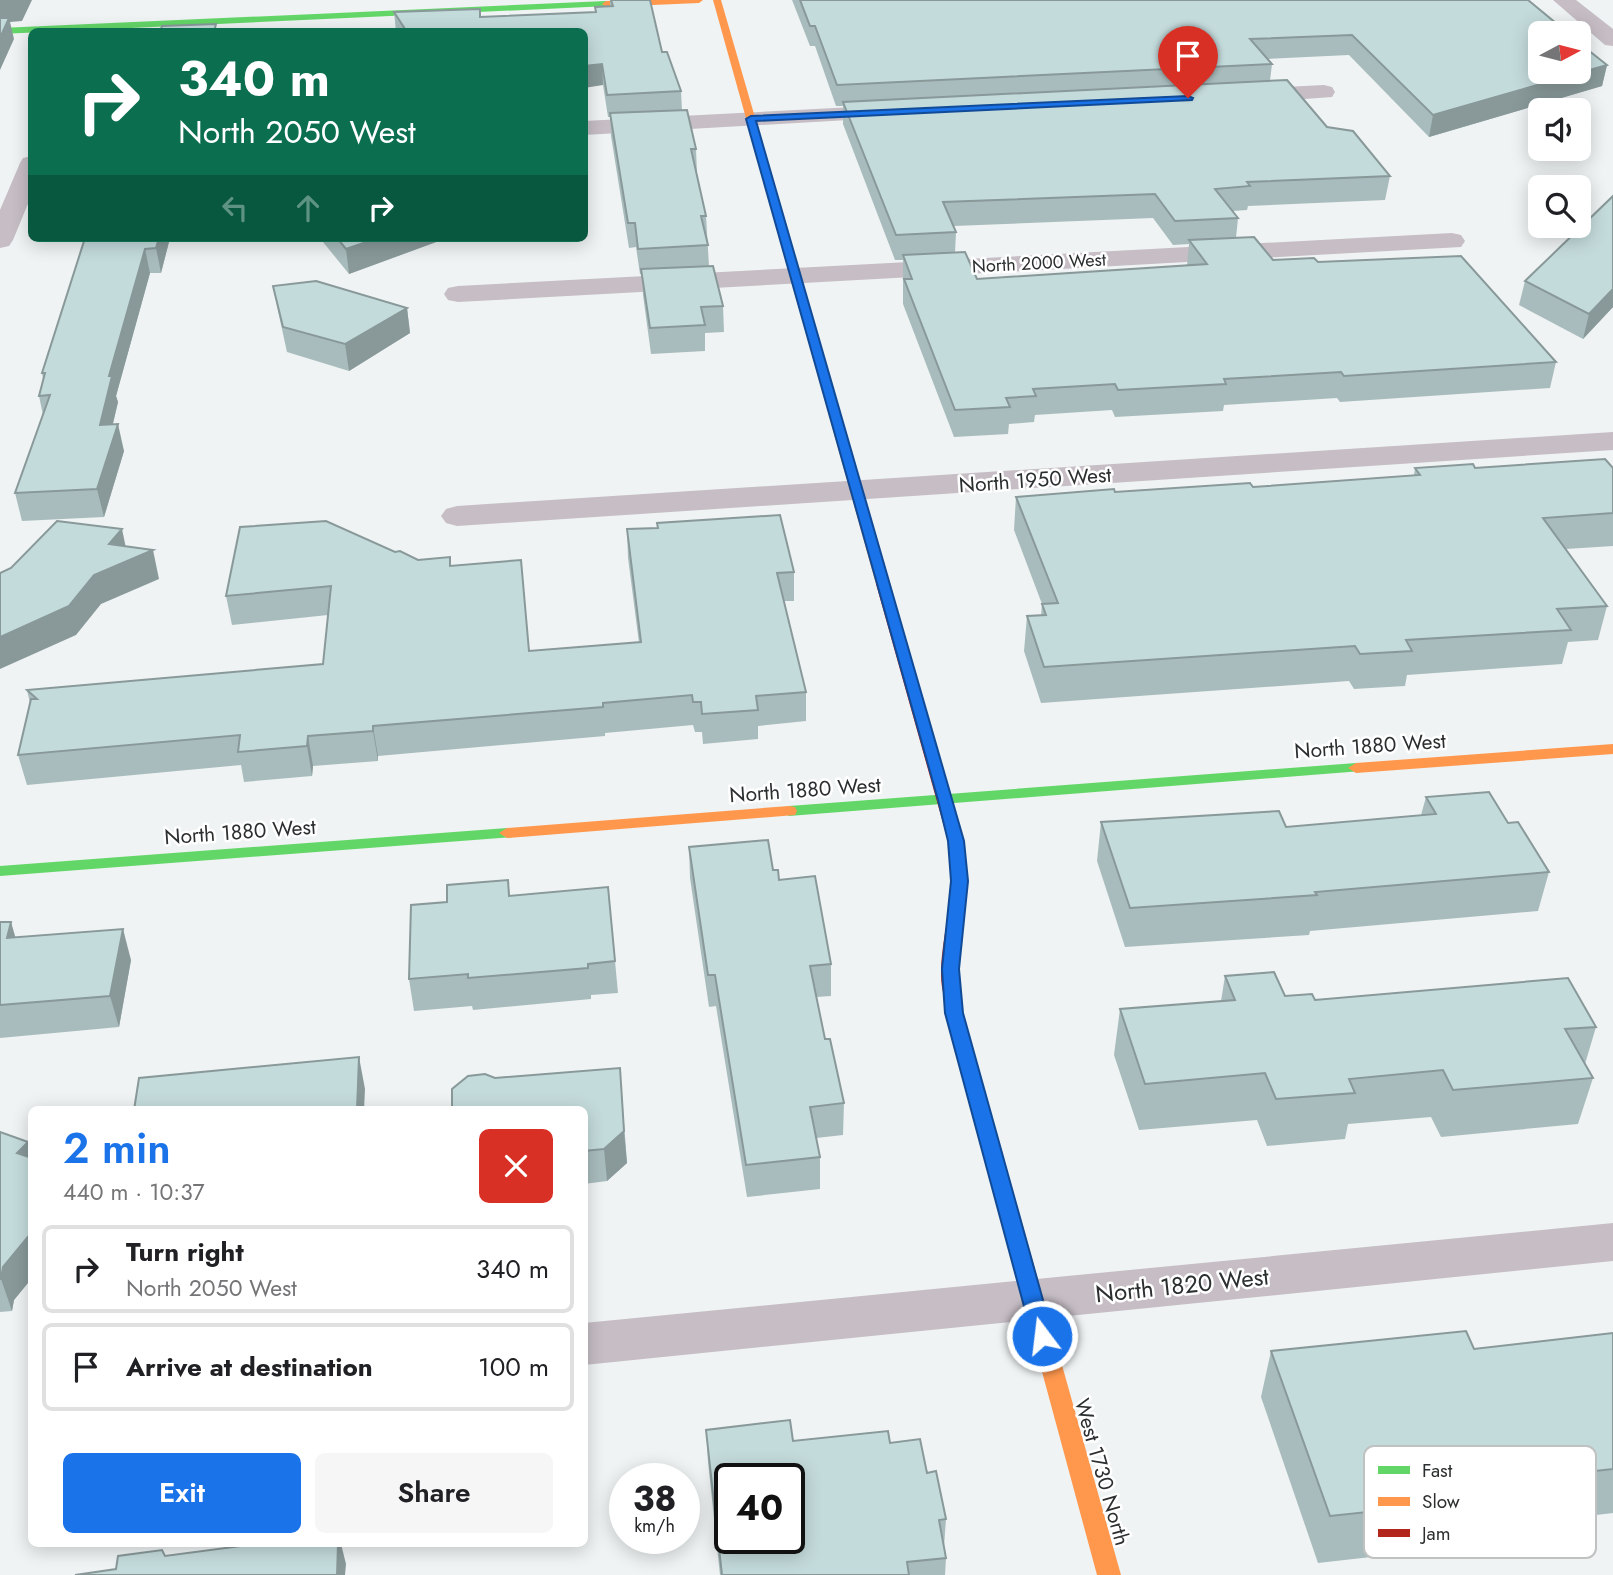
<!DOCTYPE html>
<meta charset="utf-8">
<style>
:root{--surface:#fff;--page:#f6f6f6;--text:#202124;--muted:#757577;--line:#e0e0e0;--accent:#1a73e8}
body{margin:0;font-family:Jost,sans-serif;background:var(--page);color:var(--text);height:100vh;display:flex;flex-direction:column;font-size:26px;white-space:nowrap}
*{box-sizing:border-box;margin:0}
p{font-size:23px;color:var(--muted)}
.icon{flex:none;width:38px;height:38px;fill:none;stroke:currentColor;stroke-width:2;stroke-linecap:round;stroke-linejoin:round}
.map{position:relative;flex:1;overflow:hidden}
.drawer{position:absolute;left:28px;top:1106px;width:560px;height:441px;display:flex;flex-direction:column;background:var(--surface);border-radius:10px;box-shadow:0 4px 18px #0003}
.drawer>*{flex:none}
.banner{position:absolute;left:28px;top:28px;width:560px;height:214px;border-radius:10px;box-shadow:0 4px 18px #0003;background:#0b6e4f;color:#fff;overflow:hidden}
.needle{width:46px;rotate:83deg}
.controls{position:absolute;left:1528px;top:21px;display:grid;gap:14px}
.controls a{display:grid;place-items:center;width:63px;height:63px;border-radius:10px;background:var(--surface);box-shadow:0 4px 18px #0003;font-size:35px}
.speed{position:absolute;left:609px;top:1463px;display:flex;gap:14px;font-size:35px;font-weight:700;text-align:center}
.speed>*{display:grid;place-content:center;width:91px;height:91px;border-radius:50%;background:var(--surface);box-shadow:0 4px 18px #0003;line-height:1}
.speed small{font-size:18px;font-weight:400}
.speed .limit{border:4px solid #111;border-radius:10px;background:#fff;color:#111}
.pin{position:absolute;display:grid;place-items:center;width:60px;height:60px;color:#fff;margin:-72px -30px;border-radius:50% 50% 50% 0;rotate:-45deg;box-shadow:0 0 7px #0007}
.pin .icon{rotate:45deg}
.me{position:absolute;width:77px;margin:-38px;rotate:345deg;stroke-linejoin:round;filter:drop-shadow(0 0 5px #0008)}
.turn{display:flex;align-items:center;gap:24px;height:147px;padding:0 35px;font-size:32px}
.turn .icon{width:91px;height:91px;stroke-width:2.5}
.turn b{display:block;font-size:49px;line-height:60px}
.lanes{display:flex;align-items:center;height:66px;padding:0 35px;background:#0003;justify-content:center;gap:35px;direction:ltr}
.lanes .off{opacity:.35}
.round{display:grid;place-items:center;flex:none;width:74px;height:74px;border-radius:10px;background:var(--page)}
.summary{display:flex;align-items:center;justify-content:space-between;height:119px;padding:0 35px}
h1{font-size:42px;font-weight:600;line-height:52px;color:var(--accent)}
.cta{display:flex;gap:14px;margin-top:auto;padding:14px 35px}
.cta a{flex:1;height:80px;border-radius:10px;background:var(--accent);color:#fff;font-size:28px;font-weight:600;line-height:80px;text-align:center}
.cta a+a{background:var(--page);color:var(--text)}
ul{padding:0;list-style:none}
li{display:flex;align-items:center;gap:21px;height:88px;margin:0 14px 10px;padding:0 21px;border:4px solid var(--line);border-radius:10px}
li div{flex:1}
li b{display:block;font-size:26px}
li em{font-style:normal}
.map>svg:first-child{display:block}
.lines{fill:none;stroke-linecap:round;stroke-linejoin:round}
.street{fill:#c6bdc5;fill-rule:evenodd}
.fast{fill:#63d668;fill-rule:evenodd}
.slow{fill:#ff974d;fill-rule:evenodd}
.jam{fill:#b3261e;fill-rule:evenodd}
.wall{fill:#a9bcbd;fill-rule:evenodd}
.shaded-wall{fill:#89999a}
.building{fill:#c4dbdc;stroke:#89999a;stroke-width:2;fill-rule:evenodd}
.route{fill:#1a73e8;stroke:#114b97;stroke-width:2}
.labels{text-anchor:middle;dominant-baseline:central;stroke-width:5;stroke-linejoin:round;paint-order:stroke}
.far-street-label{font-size:18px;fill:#2c2f2f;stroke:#fff}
.street-label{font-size:21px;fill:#2c2f2f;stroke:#fff}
.near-street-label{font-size:24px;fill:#2c2f2f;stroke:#fff}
.key{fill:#fff;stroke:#c0c1c1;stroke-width:2}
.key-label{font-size:19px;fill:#2c2f2f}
</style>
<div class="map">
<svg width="1613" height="1575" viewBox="0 0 1613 1575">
<rect width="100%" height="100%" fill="#eff3f3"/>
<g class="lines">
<!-- street -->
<g class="street">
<path d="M1553 0H1576L1613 29V46L1605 45Z"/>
<path d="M1324 85 1332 87 1335 92 1332 97 1247 103 1239 101 1236 96 1239 91 1247 89Z"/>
<path d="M893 105 901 107 905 112 901 117 584 135V121Z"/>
<path d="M32 156V194L13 240 9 246 0 248V210L20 163 23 158Z"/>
<path d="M1452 233 1461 235 1465 241 1461 247 458 302 448 300 444 294 448 288 458 286Z"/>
<path d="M1613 432V450L457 526 446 523 441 516 446 509 457 506Z"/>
<path d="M1613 1223V1261L584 1365V1323Z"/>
</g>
<!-- fast -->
<g class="fast">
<path d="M606 1 609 2V6L0 34V28Z"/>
<path d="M1356 763 1364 768 1362 771 789 816 781 811 789 806Z"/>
<path d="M507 828 513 829 515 833 513 837 0 876V866Z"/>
</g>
<!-- slow -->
<g class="slow">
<path d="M640 0H703L699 3 606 7 602 4 606 1Z"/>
<path d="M713 0H721L890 584 888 587 883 588 876 584Z"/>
<path d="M1613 744V754L1356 773 1348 768 1356 763Z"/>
<path d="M789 806 795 807 797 811 795 815 507 838 499 833 507 828Z"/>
<path d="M952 990 958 992 963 1013 1121 1575H1097L945 1013 943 996 946 992Z"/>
</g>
<!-- jam -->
<path class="jam" d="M883 580 890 584 964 841 968 881 959 969 961 996 958 1000H946C932 974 952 910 952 880 951 867 949 854 948 841L876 584Z"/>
</g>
<!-- wall -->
<g class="wall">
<path d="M610 0H650L662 52 681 91 682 110 696 149 697 173H696L706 216 709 266 723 306 724 332 705 333V351L651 354 643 295 642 274H640L636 247 629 248 611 136 610 117H608L603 85 584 32H396L394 12 480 9 481 17 595 12V7L610 6Z"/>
<path d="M792 0H1528L1607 65 1602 86 1429 137 1349 55 1267 59 1272 64 1270 81 1390 176 1385 200 1248 206 1247 210 1233 211 1238 218 1236 238 1273 260 1318 262 1556 362 1550 388 1340 402 1337 398 1224 405 1223 411 1115 417 1112 410 1035 415 1034 422 1009 424 1008 434 954 437 903 304V260H895L843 124V106H836L815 46H810ZM1153 218 1173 245 1189 244 1187 265 977 279 955 253 956 232 954 226Z"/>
<path d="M85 238H170L161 273H150L116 396 118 402 113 424 124 451 104 517 22 521 15 493 43 415 39 396 43 379 42 373Z"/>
<path d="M323 238H447L349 274 323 242Z"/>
<path d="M1525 281 1613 307 1583 339 1519 305Z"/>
<path d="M273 286 407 308 410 333 349 371 287 352 278 311Z"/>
<path d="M1415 468H1613V546L1566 549 1607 606 1598 640 1568 642 1562 664 1407 675 1405 686 1354 689 1349 681 1041 703 1024 651 1027 616H1041L1042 604 1014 530 1016 497 1115 492 1253 487 1414 475Z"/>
<path d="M657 523 794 572V601H784L806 692V721L758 726V739L703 744 702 732H695L693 725 605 733V736L378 756V761L313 766 312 776 244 782 241 765 27 785 18 755 30 703 27 690 323 664 328 615 232 625 226 596 395 552 418 560 451 566 529 651 639 643 628 558 627 529 657 528Z"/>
<path d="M1426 797 1508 823 1549 872 1538 911 1310 931 1309 935 1125 947 1097 861 1101 822 1286 827 1421 815Z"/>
<path d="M689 847 773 870 831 964V996L816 997 825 1039 844 1103 843 1135 816 1138 820 1157V1189L747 1197 716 1006 709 1007 690 878Z"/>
<path d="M508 880 510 896 615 961 618 993 591 995V999L473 1010 472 1006 414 1011 409 979 447 902Z"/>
<path d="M0 922 16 938 131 960 119 1027 0 1038Z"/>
<path d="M1225 976 1285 996 1315 1000 1596 1027 1585 1064 1593 1078 1578 1124 1441 1137 1431 1117 1348 1124 1345 1139 1267 1146 1257 1120 1139 1130 1114 1055 1120 1009 1221 1001Z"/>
<path d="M620 1068 627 1163 607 1181 584 1184V1110H452V1089L468 1076 485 1074 495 1078Z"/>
<path d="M0 1132 28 1142 32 1154V1278L14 1300 12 1311 0 1312V1314Z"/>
<path d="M1613 1333V1513L1528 1523 1522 1540 1318 1563 1261 1397 1271 1351 1474 1349Z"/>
<path d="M706 1430 793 1441 890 1443 927 1473 946 1519 944 1547 946 1558 945 1575H720L708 1462Z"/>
</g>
<!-- shaded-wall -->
<g class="shaded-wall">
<path d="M18 0H32L22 21 10 22 14 39 0 70V2Z"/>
<path d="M602 64 603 85 584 88V66Z"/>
<path d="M1607 65 1602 86 1429 137 1433 115Z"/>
<path d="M159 238H170L161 273 156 248Z"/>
<path d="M378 238H447L349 274 346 249Z"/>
<path d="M145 249 150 273 116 396 118 402 106 452 100 425 109 376Z"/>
<path d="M1613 289V307L1583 339 1589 314Z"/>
<path d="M407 308 410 333 349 371 345 344Z"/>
<path d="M118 424 124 451 104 517 97 489Z"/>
<path d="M122 529 128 558 153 550 159 579 101 604 76 635 0 669V637L109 544Z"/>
<path d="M373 726 378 756V761L373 731Z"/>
<path d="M308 736 313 766 312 776 307 746Z"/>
<path d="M11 922 20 953 7 938Z"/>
<path d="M123 929 131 960 119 1027 110 996Z"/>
<path d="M359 1057 365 1089 364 1110H357Z"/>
<path d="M624 1131 627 1163 607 1181 604 1149Z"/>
<path d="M28 1142 32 1154V1180L17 1153Z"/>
<path d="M32 1232V1278L14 1300 12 1311 1 1279 3 1267Z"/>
<path d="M338 1544H341L346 1564 345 1575H337Z"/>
</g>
<!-- building -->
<g class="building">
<path d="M0 0H18L0 2Z"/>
<path d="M611 0H650L662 52H667L681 91 607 95 602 64 584 66V32H407L394 12 480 9V17L596 12 595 7 613 6Z"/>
<path d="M800 0H1528L1568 33H1540V72H1578V42L1607 65 1433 115 1352 35 1250 39 1272 64 837 85 815 26H810Z"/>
<path d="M0 18H9L0 38Z"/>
<path d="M216 24 214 32H160L162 26Z"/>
<path d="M1287 80 1327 127 1353 131 1390 176 1247 182 1250 186 1215 189 1238 218 1175 221 1155 194 943 202 956 232 896 235 843 102Z"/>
<path d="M687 110 696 149H691L706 216H701L708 245 638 249 635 223H628L610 113Z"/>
<path d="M1613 196V289L1589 314 1525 281Z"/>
<path d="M1254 237 1273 260 1314 258 1318 262 1461 256 1556 362 1344 376 1341 372 1224 379 1226 384 1118 390 1115 384 1033 389 1036 396 1006 398 1010 407 955 410 904 279H912L903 255 965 252 977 279 1207 264 1189 240Z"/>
<path d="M85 238H159L156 248 145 249 109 376H112L100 425 118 424 97 489 15 493 50 395 39 396 45 373H42Z"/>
<path d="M337 238H378L346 249Z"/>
<path d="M713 266 723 306 701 307 705 325 650 328 641 269Z"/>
<path d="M316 281 407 308 345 344 283 327 273 286Z"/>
<path d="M1605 459 1613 468V513L1543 518 1607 606 1557 609 1571 630 1406 640 1412 651 1360 654 1355 646 1044 667 1027 616 1046 615 1042 604 1058 603 1016 497 1114 489 1115 492 1250 483 1253 487 1420 475 1415 468 1473 464 1475 468Z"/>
<path d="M780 515 794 572 777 573 806 692 756 696 758 710 702 714 701 702H693L692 695 603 703V707L373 726V731L308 736 307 746 238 752 240 735 18 755 31 699H37L27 690 323 664 331 586 226 596 240 527 326 521 395 552 400 551 418 560 450 557V566L521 560 529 651 641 642 627 529 658 528 657 523Z"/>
<path d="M57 521 122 529 109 544 153 550 94 575 69 606 0 637V573L11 568Z"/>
<path d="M1489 792 1508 823 1518 822 1549 872 1315 892 1317 895 1130 908 1101 822 1279 811 1286 827 1436 814 1426 797Z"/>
<path d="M768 840 773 870H778L779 880 815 876 831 964 810 966 825 1039H830L844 1103 810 1107 820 1157 746 1165 715 975H708L689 847Z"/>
<path d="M508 880 509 896 608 887 615 961 588 964V968L468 978V974L409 979 411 905 447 902V885Z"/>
<path d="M0 922H11L7 938 123 929 110 996 0 1005Z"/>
<path d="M1274 972 1285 996 1312 994 1315 1000 1568 978 1596 1027 1565 1029 1593 1078 1453 1090 1443 1070 1349 1079 1355 1093 1276 1099 1265 1073 1145 1084 1120 1009 1235 1000 1225 976Z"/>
<path d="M359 1057 357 1110H134L139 1078Z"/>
<path d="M620 1068 624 1131 604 1149 584 1151V1110H452V1089L468 1076 485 1074 495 1078Z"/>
<path d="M0 1132 28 1142 17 1153 32 1158V1232L3 1267 1 1279H0Z"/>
<path d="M1466 1331 1474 1349 1613 1333V1469L1531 1478 1538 1494 1330 1516 1271 1351Z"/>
<path d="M790 1420 793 1441 888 1431 890 1443 920 1439 927 1473 936 1471 946 1519 939 1520 946 1558 907 1562 909 1575H722L706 1430ZM730 1479H789V1538H730Z"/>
<path d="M256 1544H338L337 1575H75L116 1569 118 1556 162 1550 165 1556Z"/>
</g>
<!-- route -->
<path class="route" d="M1188 96 1193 98 1192 100 756 121 964 841 968 881 959 969 963 1013 1053 1336 1050 1342 1042 1345 1035 1342 1032 1336 945 1013 942 969 951 881 948 841 938 800 746 119 751 116Z"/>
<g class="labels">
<!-- far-street labels -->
<g class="far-street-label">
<text transform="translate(1039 263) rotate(-3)">North 2000 West</text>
</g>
<!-- street labels -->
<g class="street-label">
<text transform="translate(1035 480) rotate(-4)">North 1950 West</text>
<text transform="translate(1370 746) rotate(-4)">North 1880 West</text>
<text transform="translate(805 790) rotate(-4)">North 1880 West</text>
<text transform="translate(240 832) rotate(-4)">North 1880 West</text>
<text transform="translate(1102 1472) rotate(74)">West 1730 North</text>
</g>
<!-- near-street labels -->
<g class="near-street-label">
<text transform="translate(1182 1285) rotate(-6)">North 1820 West</text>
</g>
</g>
<!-- legend -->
<rect x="1364" y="1446" width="232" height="112" rx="10" class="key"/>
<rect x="1378" y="1466" width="32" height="8" fill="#63d668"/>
<rect x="1378" y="1497" width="32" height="9" fill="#ff974d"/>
<rect x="1378" y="1529" width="32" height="8" fill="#b3261e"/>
<g class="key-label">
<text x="1422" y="1477">Fast</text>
<text x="1422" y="1508">Slow</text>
<text x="1422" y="1540">Jam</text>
</g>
</svg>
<div class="controls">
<a><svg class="needle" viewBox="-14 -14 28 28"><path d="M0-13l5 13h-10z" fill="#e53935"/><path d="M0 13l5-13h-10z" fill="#757577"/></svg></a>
<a><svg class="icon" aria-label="sound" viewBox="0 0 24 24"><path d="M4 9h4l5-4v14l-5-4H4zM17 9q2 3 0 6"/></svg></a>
<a><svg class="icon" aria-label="search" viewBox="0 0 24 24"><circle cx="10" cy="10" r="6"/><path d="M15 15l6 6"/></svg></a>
</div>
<div class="speed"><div>38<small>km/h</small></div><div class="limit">40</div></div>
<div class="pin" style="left:1188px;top:98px;background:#d93025"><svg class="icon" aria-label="arrive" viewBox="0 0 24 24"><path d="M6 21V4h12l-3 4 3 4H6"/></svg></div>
<svg class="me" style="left:1042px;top:1336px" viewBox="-20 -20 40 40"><circle r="17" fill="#1a73e8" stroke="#fff" stroke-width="3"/><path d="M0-11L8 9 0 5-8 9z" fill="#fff"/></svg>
<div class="banner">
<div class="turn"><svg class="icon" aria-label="right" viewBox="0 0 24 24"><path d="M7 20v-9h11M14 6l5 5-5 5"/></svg><div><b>340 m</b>North 2050 West</div></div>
<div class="lanes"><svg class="icon off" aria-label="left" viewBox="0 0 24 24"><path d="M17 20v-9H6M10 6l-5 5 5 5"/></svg><svg class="icon off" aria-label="ahead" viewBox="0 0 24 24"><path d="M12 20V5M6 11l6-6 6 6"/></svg><svg class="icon" aria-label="right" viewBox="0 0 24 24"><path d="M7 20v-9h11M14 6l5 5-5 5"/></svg></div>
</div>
<section class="drawer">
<div class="summary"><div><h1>2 min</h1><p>440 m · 10:37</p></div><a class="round" style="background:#d93025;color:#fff"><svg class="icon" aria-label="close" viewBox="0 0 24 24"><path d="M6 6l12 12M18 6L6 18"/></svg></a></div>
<ul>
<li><svg class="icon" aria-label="right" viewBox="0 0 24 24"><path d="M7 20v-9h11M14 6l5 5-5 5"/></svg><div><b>Turn right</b><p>North 2050 West</p></div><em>340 m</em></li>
<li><svg class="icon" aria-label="arrive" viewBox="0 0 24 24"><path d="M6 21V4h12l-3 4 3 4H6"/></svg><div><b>Arrive at destination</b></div><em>100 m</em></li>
</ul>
<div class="cta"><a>Exit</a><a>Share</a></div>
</section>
</div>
